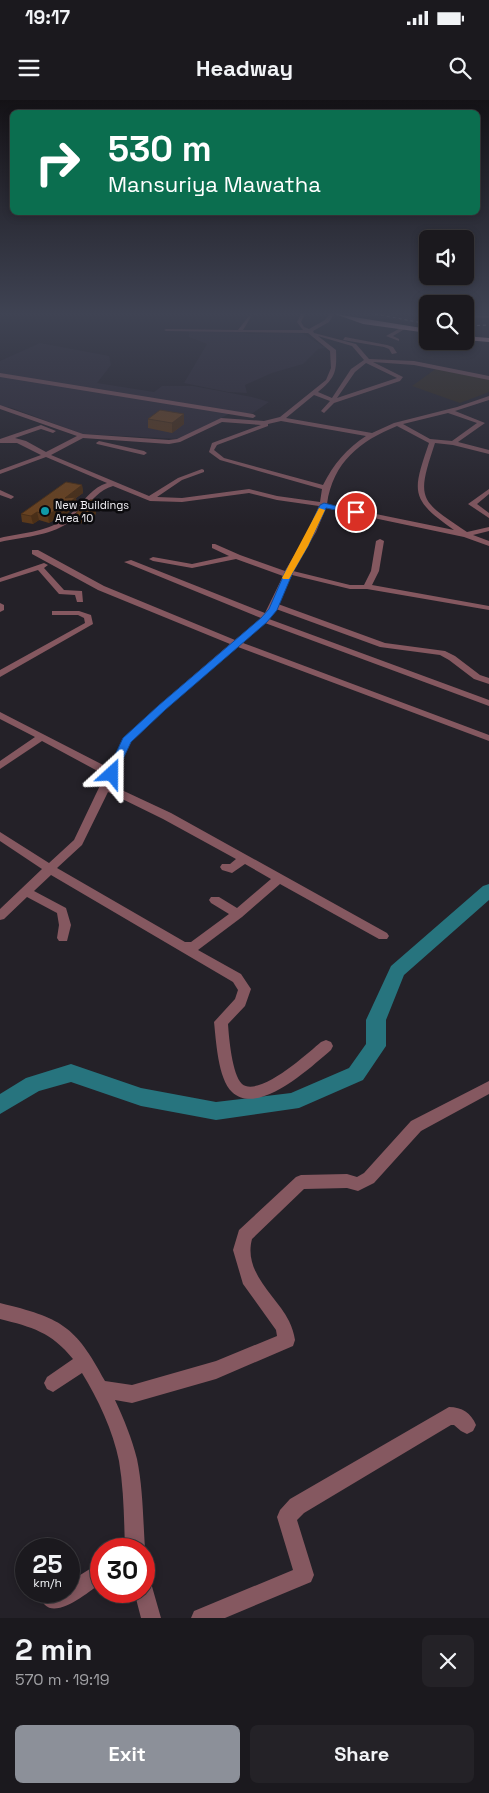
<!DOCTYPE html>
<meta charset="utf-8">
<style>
:root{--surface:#1b191e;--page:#242227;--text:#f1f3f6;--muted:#a0a0a4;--line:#39383c;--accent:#8c9099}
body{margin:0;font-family:"Space Grotesk",sans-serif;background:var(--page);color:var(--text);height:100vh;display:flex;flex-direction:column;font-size:19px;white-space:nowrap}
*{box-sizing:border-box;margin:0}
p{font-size:16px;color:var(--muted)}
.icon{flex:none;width:28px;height:28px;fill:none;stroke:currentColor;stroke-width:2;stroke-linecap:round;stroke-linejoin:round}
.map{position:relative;height:1518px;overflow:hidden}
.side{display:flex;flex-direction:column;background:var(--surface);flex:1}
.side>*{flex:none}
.hud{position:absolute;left:10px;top:10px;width:470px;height:105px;border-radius:8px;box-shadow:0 2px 8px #0003,0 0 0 1px var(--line);background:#0b6e4f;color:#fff;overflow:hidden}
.fabs{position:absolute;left:419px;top:130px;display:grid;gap:10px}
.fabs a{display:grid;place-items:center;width:55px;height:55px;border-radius:8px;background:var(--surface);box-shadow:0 2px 8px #0003,0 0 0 1px var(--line);font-size:25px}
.speed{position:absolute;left:15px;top:1438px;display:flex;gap:10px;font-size:25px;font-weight:700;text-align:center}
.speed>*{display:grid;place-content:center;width:65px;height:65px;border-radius:50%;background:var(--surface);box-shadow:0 2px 8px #0003,0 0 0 1px var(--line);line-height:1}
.speed small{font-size:12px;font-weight:400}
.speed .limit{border:8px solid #d22;background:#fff;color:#111}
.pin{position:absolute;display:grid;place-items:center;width:42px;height:42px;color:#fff;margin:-21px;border:2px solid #fff;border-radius:50%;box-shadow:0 1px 5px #0007}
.me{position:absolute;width:55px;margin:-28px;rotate:24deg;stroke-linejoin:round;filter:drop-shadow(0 0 4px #0008)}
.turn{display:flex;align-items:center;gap:18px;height:105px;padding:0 15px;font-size:22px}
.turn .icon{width:65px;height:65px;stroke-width:2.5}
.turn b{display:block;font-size:35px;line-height:42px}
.round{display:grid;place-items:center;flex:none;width:52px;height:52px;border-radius:8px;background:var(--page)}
.summary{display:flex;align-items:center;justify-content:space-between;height:85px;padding:0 15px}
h1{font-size:30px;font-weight:600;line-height:38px}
.primary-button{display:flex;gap:10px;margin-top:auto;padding:10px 15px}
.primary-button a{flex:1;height:58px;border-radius:8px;background:var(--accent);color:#fff;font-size:20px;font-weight:600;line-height:58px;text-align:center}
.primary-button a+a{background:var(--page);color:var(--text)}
.status{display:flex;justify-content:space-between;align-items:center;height:35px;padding:0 25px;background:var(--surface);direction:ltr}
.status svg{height:14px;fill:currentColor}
header{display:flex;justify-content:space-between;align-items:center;height:65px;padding:0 15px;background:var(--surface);font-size:22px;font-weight:600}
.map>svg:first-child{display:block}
.built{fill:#2e2935}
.education{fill:#322818}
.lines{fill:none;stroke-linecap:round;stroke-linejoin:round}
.river{fill:#27747e;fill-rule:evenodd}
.minor{fill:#855860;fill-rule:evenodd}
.highway{fill:#f5b1bc;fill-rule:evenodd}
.rail{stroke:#b4b1b7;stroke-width:1;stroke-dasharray:3 3;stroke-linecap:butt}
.wall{fill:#5b391a}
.shaded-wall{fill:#4a2e15}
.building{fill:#6a421e;stroke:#4a2e15}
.route{fill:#1a73e8;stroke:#114b97}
.slow{fill:#f59e0b}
.culture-dot{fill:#0f9aa8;stroke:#0c0b0e;stroke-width:2}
.labels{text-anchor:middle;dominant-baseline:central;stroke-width:5;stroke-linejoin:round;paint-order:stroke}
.far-poi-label{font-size:11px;fill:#f4f2f7;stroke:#0c0b0e;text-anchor:start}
</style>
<div class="status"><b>19:17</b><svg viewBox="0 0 49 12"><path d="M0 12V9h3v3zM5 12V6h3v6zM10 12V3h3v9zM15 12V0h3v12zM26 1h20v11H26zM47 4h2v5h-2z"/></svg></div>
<header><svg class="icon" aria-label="menu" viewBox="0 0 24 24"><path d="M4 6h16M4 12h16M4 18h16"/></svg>Headway<svg class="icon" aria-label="search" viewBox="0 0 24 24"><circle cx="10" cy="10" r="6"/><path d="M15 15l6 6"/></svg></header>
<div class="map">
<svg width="489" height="1518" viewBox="0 0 489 1518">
<rect width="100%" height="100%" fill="#242128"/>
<!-- built -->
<g class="built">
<path d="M349 214H391L427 221V224Z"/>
<path d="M189 231H238L249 234 300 232 326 248 318 249 303 264 272 273 245 285 247 293 228 292 184 283 207 244 189 237Z"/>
<path d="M40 243 109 256 111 265 97 283 154 292 162 286H193L252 297 269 302 253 313 229 314 180 339 82 334 12 308 0 306V261Z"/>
</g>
<!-- education -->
<path class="education" d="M437 268 489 279V292L460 303 412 286Z"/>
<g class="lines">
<!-- river -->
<path class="river" d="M489 784V800L404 875 386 920V946L363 980 299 1008 216 1020 141 1006 71 982 39 991 0 1014V994L26 978 71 964 141 988 216 1002 291 993 349 968 366 944V920L391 866 483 786Z"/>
<!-- minor -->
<g class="minor">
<path d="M301 214H305L301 222 304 227 309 229 325 220 330 214H334L329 222 313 231 314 233 356 244 369 259 414 261 489 276V280L414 265 373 262 403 277 400 281 334 303 324 313 321 311 330 301 314 295 286 318 372 333 394 323 457 307 489 296V300L455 311 485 323 458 342 489 350V354L453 345 435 343C416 400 419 400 467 432L489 427V431L473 435 489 441V446L464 437 326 408 316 432 293 471 350 485H364L371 471 376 441 380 439 384 441 379 471 372 485 489 506V510L367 489H350L292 475 278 504 385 543 445 551 455 556 480 575 489 578V584L474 579 449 560 440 555 380 547 276 509 269 519 489 600V606L265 523 243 543 489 635V641L238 547 164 610 131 642 111 685 171 713 387 833 389 836 387 839H379L280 784 242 817 198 850 241 874 251 889 245 906 228 924C229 938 232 974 242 984 259 998 308 953 321 942L326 940 331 942 333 946 331 950C311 967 258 1017 232 992 218 979 216 940 214 922L235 899 238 890 233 882 51 775 34 791 66 808 71 825 67 841H59L57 838 59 825 57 813 27 797 4 819 0 820V809L42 769 0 741V732L49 763 74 740 105 675 42 641 0 669V661L35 637 0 619V612L109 668 124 639 158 606 230 544 98 490 32 454V450H38L104 486 235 540 261 518 124 462 131 460 265 513 283 476 236 459 192 468 153 461 149 459 153 457 192 464 229 456 212 448V444H215L240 455 285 471 308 432 319 406 277 400 249 393 182 402 150 401 113 386C93 392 85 412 68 423 49 436 22 437 0 442V438C21 433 45 432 63 420 80 409 88 389 107 383L46 357 0 374V370L41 355 17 343H0V339L41 325 56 331 53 333 41 329 15 338 26 341 46 352 77 336 0 309V305L83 334 169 340 177 339 221 318 264 321 280 317 326 280 331 268 330 251 308 233 166 231 164 230 166 229 238 230 249 216 251 217 243 230H303L297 222ZM318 236 352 246 364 260 351 269 332 298 318 292C335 278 337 272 336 250ZM366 263 397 278 337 298 355 272ZM448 313 477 323 452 341 430 339 403 324ZM281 321 366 336C347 348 333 365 323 385L224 358 214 350 217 345 268 326V324ZM222 322 261 325 212 343 209 352 220 360 322 389 320 402 277 396 249 389 182 398 157 397 182 380 204 372V370L202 369 178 378 149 396 51 355 83 338 169 344 180 342ZM397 326 429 343C412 393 410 399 454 430L327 404C333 362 360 341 397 326ZM108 692 163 719 236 759 230 764H222L220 767 222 770 232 773 245 764 271 779 237 808 219 797H211L209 800 211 803 229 814 191 842H185L57 768 82 745Z"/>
<path d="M465 215 489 216V218L465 217Z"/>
<path d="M404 226 408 227 393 236 399 239V241L386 236Z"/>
<path d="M345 237 387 245 393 247 397 253 392 254 389 249 384 247 343 240Z"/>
<path d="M0 273 253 314 256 316 253 318 0 277Z"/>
<path d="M99 341 144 351 147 353 144 355 97 344 96 343Z"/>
<path d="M489 389V394L477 404 489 413V418L468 404Z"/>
<path d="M0 390 13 396 14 397 11 399 0 395Z"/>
<path d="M44 463 48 465 44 468 64 490 82 491 83 502H77L75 495 59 494 38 470 0 482V478Z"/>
<path d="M0 503 4 505V510L0 512Z"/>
<path d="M52 511H79L91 515 93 524 0 577V570L85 523 84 518 78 515H52Z"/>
<path d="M489 981V994L421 1031 374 1083 358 1091 347 1088 304 1089 252 1139C243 1173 276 1195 289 1221 292 1227 294 1234 295 1240L293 1246 216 1279 132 1303 115 1300C124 1319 132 1339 137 1359 143 1388 143 1419 145 1449L144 1451V1449H125C124 1420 124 1390 119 1361 113 1331 98 1299 82 1273L53 1292 47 1289 44 1283 47 1277 73 1259C51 1232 32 1227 0 1219V1203C61 1218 75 1225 105 1281L132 1285 216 1261 277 1236 276 1230 243 1184 233 1150 239 1130 296 1077 301 1075 347 1074 357 1077 364 1073 411 1021Z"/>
<path d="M449 1307C462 1307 471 1313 476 1325L473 1331 467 1334 461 1331 454 1325H451L304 1413 297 1420 314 1475 311 1482 225 1518H191L194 1511 293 1470 277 1417 280 1410 290 1399Z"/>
<path d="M101 1462V1483C90 1491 58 1518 45 1505 42 1502 40 1496 38 1491H69V1482Z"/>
<path d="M144 1480 151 1483 161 1518H141L134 1491H144Z"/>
</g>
<!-- highway -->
<g class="highway">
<path d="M335 214 428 229V233L363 224Z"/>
<path d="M465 236 489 238V242L465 240Z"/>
</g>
<!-- rail -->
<g class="rail">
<path d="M375 214 428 224"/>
<path d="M465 226 489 225"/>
</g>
</g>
<!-- wall -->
<g class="wall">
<path d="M148 319 184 324 172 333 148 328Z"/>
<path d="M82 385 83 393 76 398 77 405 62 418H58L49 423 39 420 33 424 22 422 21 414Z"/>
<path d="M94 400 96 414 80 424 72 422V417Z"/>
</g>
<!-- shaded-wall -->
<g class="shaded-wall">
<path d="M184 314V324L172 333V323Z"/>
<path d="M82 385 83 393 76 398 77 405 62 418 61 410 65 398Z"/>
<path d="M57 409 58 418 49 423 48 415Z"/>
<path d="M95 410 96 414 80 424 79 420Z"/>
<path d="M37 412 39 420 33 424 31 416Z"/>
</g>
<!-- building -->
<g class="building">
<path d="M160 310 184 314 172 323 148 319Z"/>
<path d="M66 382 82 385 65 398 76 397 61 410 57 409 48 415 37 412 31 416 21 414Z"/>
<path d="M90 400H94L95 410 79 420 72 417Z"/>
</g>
<!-- sky -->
<linearGradient id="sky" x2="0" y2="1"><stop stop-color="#141216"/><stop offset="0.5" stop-color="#3f4353"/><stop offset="1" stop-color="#3f4353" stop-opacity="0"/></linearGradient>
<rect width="489" height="427" fill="url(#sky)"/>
<!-- route -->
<path class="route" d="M324 403 360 412 356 414 326 408 308 446 293 472 277 510 267 522 165 610 131 642 115 676H108L106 674 123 638 158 606 261 518 269 509 285 472 301 446 320 405Z"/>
<!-- slow -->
<path class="slow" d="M319 408 325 410 308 446 289 479H283L282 478Z"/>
<!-- markers -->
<circle class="culture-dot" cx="45" cy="411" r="5"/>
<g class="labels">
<!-- far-poi labels -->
<g class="far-poi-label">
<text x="55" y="405">New Buildings<tspan x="55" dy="13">Area 10</tspan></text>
</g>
</g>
</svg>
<div class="fabs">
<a><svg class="icon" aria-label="sound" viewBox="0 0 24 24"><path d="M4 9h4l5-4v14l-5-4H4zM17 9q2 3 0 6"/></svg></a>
<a><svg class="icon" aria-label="search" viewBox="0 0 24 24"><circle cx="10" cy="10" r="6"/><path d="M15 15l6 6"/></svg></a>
</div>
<div class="speed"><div>25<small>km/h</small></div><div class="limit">30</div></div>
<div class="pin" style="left:356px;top:412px;background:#d93025"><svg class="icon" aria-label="arrive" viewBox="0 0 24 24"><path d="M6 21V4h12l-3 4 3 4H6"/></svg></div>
<svg class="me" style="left:112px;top:674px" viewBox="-20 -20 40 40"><path d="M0-17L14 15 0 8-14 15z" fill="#1a73e8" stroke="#fff" stroke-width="4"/></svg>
<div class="hud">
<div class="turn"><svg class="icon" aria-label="right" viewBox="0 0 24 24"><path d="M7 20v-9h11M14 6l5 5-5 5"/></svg><div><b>530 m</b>Mansuriya Mawatha</div></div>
</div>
</div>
<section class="side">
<div class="summary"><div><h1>2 min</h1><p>570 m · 19:19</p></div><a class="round"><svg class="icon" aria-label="close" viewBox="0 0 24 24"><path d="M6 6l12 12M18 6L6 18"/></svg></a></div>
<div class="primary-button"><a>Exit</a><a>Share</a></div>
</section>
